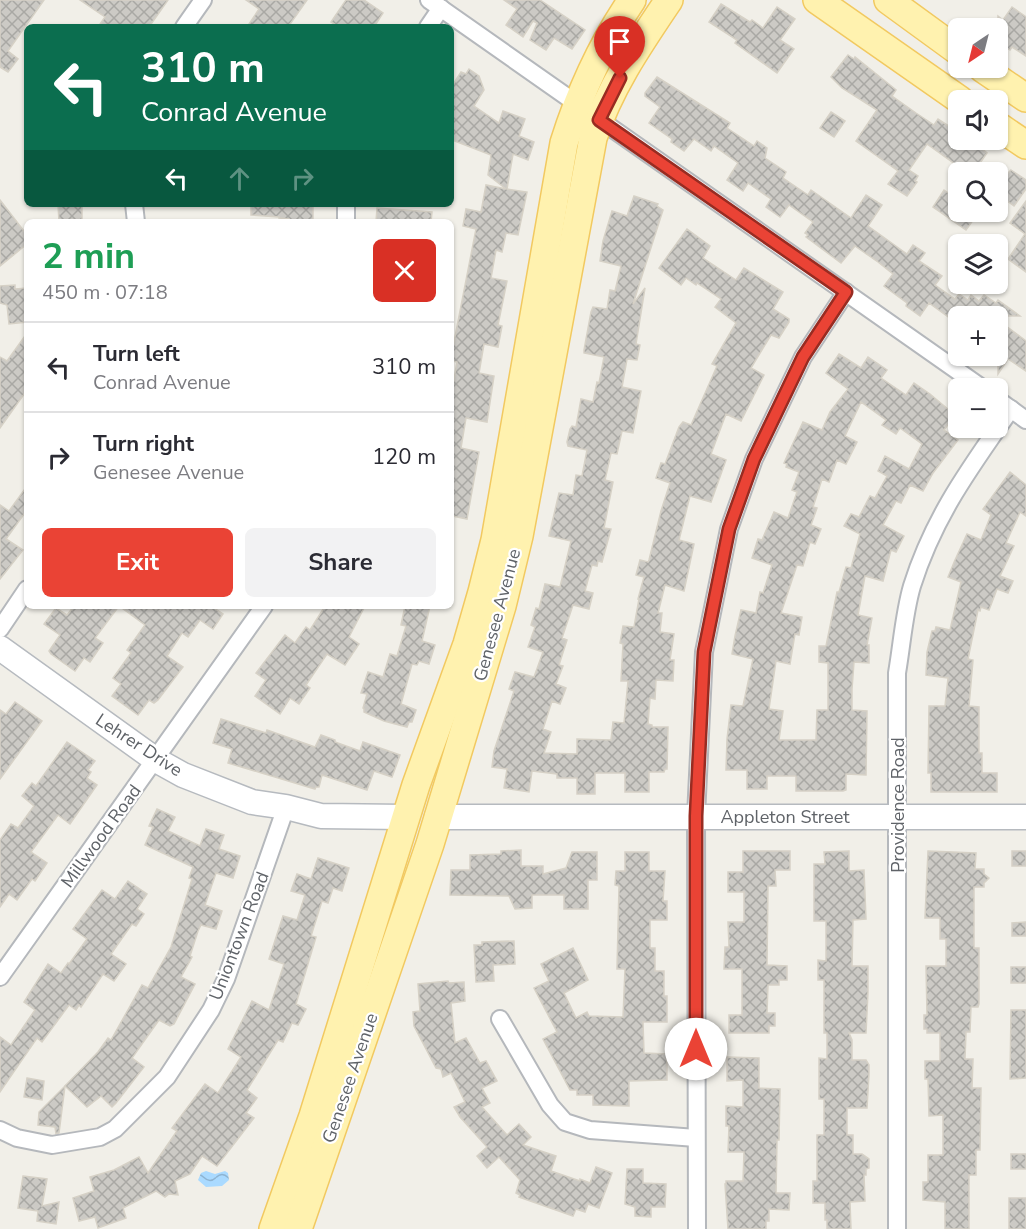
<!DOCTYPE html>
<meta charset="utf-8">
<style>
:root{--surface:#fff;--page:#f2f2f3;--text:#2b2b33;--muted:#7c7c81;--line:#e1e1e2;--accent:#ea4335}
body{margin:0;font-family:"Nunito Sans",sans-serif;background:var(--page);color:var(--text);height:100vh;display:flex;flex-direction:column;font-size:22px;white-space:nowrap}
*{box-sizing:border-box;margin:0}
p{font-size:20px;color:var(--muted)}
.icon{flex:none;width:33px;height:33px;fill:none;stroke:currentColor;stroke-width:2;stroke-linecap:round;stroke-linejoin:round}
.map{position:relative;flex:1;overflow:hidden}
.drawer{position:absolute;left:24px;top:219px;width:430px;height:390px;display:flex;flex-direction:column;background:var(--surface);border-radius:9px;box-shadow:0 2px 4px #0004}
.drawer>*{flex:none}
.top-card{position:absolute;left:24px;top:24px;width:430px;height:183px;border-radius:9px;box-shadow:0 2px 4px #0004;background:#0b6e4f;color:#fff;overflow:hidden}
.needle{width:39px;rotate:215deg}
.buttons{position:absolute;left:948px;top:18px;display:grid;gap:12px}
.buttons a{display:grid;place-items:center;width:60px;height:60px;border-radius:9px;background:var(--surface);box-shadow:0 2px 4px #0004;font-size:30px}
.pin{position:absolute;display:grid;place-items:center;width:51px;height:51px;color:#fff;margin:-62px -26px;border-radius:50% 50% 50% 0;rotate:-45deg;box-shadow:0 0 6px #0007}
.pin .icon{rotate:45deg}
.me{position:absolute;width:66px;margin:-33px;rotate:0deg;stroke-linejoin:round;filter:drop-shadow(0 0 4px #0008)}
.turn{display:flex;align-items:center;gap:21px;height:126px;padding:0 18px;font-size:27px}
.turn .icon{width:78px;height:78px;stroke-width:2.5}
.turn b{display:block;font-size:42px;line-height:51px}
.lanes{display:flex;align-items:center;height:57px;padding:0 18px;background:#0003;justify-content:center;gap:30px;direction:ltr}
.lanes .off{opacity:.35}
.round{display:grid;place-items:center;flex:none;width:63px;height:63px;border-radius:9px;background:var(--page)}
.headline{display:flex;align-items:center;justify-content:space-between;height:102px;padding:0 18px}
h1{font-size:36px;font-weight:700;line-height:45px;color:#1e9e55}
.action{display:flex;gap:12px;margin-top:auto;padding:12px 18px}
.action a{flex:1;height:69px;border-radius:9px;background:var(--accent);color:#fff;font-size:24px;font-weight:700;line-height:69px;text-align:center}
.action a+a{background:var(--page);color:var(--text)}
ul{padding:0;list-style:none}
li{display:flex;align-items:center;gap:18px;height:90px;padding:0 18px;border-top:2px solid var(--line)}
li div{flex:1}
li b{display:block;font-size:22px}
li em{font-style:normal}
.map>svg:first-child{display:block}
.water{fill:url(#water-waves)}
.building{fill:url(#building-cross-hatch);stroke:#d6d1c6;stroke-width:1.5;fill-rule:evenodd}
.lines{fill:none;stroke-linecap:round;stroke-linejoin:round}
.street-casing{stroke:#b5b8bc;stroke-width:20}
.secondary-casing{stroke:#b6babf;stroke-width:27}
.primary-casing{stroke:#f2c960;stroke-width:30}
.street{stroke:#fff;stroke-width:16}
.secondary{stroke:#fff;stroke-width:24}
.primary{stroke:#fff2af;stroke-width:27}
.route-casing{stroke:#982c22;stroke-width:15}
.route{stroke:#ea4335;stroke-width:10}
.labels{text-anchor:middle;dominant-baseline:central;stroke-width:4.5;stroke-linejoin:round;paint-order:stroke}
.street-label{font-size:18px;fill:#5f6368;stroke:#fff}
</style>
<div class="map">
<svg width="1026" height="1229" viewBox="0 0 1026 1229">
<defs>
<pattern id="water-waves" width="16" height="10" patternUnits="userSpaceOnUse" patternTransform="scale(1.5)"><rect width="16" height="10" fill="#aadaff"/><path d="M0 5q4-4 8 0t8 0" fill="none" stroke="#8eb4d2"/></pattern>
<pattern id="building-cross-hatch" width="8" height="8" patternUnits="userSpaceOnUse" patternTransform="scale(1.5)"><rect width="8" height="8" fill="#cccac5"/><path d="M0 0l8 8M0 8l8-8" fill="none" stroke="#a9a8a4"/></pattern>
</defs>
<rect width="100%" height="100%" fill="#f1efe8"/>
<!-- water -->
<path class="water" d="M206 1171 215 1174 225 1171 228 1173 229 1180 222 1186 206 1187 198 1180 201 1173Z"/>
<!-- building -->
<g class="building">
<path d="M0 0H44L8 51 18 59 8 72 0 67Z"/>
<path d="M80 0H168L149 27H98L105 17Z"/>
<path d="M246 0H307L288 27H247L259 9Z"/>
<path d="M346 0H364L383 13 374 27H339L331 22Z"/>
<path d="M504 0H540L585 30 572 49 554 38 546 50 530 40 537 23 533 21 523 37 506 25 517 9Z"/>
<path d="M721 4 750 22 752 20 763 28 777 7 795 19 780 40 794 49 777 73 735 43 737 40 709 22Z"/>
<path d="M1012 7 1026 17V56L1012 47 1010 50 998 42V16L1003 20Z"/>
<path d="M848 55 854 59 855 57 896 90 892 96 916 113 934 125 938 119 958 132V140H973L982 146 981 148 987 153 974 172H966L927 144 909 170 918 176 915 181 917 182 907 196 888 184 898 171 856 141 877 110 842 88 831 77Z"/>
<path d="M469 69 479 76 484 90 474 106 499 123 503 111 525 119 519 136 534 142 528 160 513 154 507 189 527 192 518 235 506 233 502 252 496 250 491 278 507 281 498 325 502 326 498 347 484 344 479 373 494 376 487 422 466 418 461 448 479 452 467 519 452 516V390L457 362 452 361V352L476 229 463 226 466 209 481 212 486 185 506 189 488 175 491 155 452 140V86L461 72 466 74Z"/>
<path d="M657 77 730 123 727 128 754 146 757 141 767 148 765 158 786 172 783 178 808 195 811 190 851 218 866 195 882 205 868 226 907 254 913 245 925 253 919 261 942 276 935 285 955 299 959 294 968 300 971 295 979 301 984 295 996 303 998 300 1020 316H958V324L929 303 920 316 906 306 907 303 884 286 893 274 878 262 855 246 841 263 806 237 808 235 805 233 813 222 789 205 780 217 766 207 771 199 748 183 743 191 727 180 738 163 714 146 711 151 694 139 684 151 671 142 672 139 649 123 660 107 645 96V93Z"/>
<path d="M831 112 845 121 834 137 820 128Z"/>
<path d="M1011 170 1026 180V189L1014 206 998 194V185L1006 172 1008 173Z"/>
<path d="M944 190 958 200 950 212H979L966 230 933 207Z"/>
<path d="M634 196 658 204 657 206 663 210 633 304 645 288 636 344 640 345 637 360 627 359 622 387 641 391 639 401 633 433 622 431 617 454 611 453 605 480 613 482 604 528 611 529 602 562 598 561 597 566 592 565 585 591 593 593 589 609 573 605 562 638 567 640 559 665 563 666 556 684 566 688 560 704 552 701 543 729 551 732 544 753 577 754V739L611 740 613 722 624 723 628 681H621L623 644 620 643 623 626 634 627 639 599H638L644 577 636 575 640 560 648 562 649 560 661 511 670 483 656 478 661 463 665 464 679 427 683 422 691 425 717 366 712 364 736 323 715 307 721 299 697 283 696 285 686 278 681 285 659 268 687 229 710 246 703 258 736 280 744 268 783 292 773 309 789 319V322L779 338 771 335 751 368 764 375 741 421 726 414 711 454 726 460 711 502 690 496 679 540 694 544 684 591 665 585 658 613H662L660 632 674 634 670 660H674L673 681 656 680 655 699 650 698 648 724 652 725V727H668L667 769H665L664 772H649V792H625V773H595V794H577V778H557V774L532 771 529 792 504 788 507 769 492 767 494 751 514 691 509 689 515 672 534 677 543 652 528 647 535 627 531 625 536 608 539 609 545 584 560 587 571 541 549 536 559 493 573 495 576 475 582 476 587 450 568 446 567 442 570 429 572 426 576 427 581 399 593 402 597 382 599 383 604 357 584 353V350L591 312 593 307 607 309 610 290 615 291 621 266 600 261 603 241 612 211 627 216Z"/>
<path d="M0 200 27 235V244L0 266Z"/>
<path d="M1026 201V272L1008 259 1025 234 1010 223Z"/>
<path d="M58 204H82V222H59Z"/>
<path d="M251 204H313V220L312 222H289V219L279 218V217L251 215Z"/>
<path d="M377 208 432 212 431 222H376Z"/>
<path d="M15 285V289L27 288V322L9 324 7 305 0 303V286Z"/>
<path d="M998 320 1026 341V371L1008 359 998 374Z"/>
<path d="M27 333V390L0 428V357L7 361Z"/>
<path d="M839 354 861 368 868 357 887 370 881 378 906 395 914 383 930 394 955 415 944 430 958 440 933 473 923 491 910 485 901 503 896 501 883 525 904 536 896 552 891 550 883 581 865 576 858 615 872 618 867 645H869V663L854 662 852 689V710L867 711 866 775 846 774V790L843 791H796V776H767V789H747V770H726L727 739 731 705 743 706 753 659 732 654 735 636 741 610 756 613 760 592 763 593 772 565 752 558 758 539 762 540 774 512 788 518 797 492 792 490 799 472 786 467 787 464 784 463 788 454 803 422 822 430 830 412 848 389 826 373ZM861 402 886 420 882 425 896 434 900 428 922 444 909 469 885 456 878 471 887 476 875 498 870 496 859 517 851 514 844 526 860 534 851 568 846 567 839 592H837L826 646H819V662L828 663V710H817L816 740H779L783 711 769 709 776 661 790 664 795 634 799 635 802 617 781 613 797 565 803 566 810 542 815 544 821 529 811 525 817 508 813 507 822 479 829 482 837 460 846 464 857 442 845 436Z"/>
<path d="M1010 472 1026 485V516L1020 512 1006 543 1014 546 1000 576 1013 581 1008 593 997 589 989 610 981 607 980 611 978 610 968 659 973 660 969 706 979 707V753H982V773H997V792H931V773H928L929 706H945L948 678 926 675 927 652 932 631H935L936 627 950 630 961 582 948 577 955 560 967 534 981 540 991 515 983 509Z"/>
<path d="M27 486V510L6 539 23 550 0 579V505L9 511Z"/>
<path d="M74 606H211L223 614 213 629 200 620 188 637 182 633 167 656 183 667 158 700 154 703 149 700 138 715 112 696 121 684 113 678 131 653 127 650 145 625 119 606 95 638 103 643 90 662 84 658 75 671 51 654 49 651 60 635 44 624 56 608 67 615Z"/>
<path d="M325 606H365L349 637 359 644 345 665 327 654 306 685 310 688 299 704 290 698 280 714 255 696 266 680 256 673 285 635 295 643 306 627 310 630Z"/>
<path d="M405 606H430L422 641 435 645 429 664 419 661 417 665 412 664 401 704 416 710 412 722H409L407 727 384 721 364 712V709L363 708 367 694 361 693 368 672 383 677 390 654 397 656 406 626 401 625Z"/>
<path d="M15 702 42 721 0 779V710L6 714Z"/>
<path d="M221 719 266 733 267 730 315 747 321 735 335 740V742L360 751 363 742 400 755 392 777 374 771 367 790 322 775 319 787H316L315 789 228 763 232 749 213 743Z"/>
<path d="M67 742 95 761 88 770 91 772 87 778 97 785 70 824 58 815 31 852 47 863 35 881 32 879 17 900 9 894 0 907V840L11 824 18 828 34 806 22 796 32 783 36 786Z"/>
<path d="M157 809 175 817 168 831 200 846 206 829 224 835 219 849 240 856 233 878 216 873 205 905 222 911 216 929 201 925 198 931 190 956 192 957 181 977 195 984 174 1024 170 1026 159 1020 132 1058 144 1067 116 1103 112 1107 101 1096 87 1107 65 1086 98 1052 108 1038 111 1040 142 985 148 988 171 947 192 879 189 878 193 867 145 845 153 827 149 826Z"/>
<path d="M521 850V866H543V874L566 868 572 852H597V880H588V909H564V895H532V908L515 909 509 896 450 895 451 870H470V855L501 854V851Z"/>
<path d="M743 851H790V870H775L776 886H768L767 965 787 966V980H779V985H768L767 1013H775V1026H769V1033H729V1015H742V969H724L725 947H729L728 922H744V892H728V872H743Z"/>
<path d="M849 851V871L864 870 866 919 853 920 852 966H868V992L866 1033H849L852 1040V1060H866L869 1065V1074L867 1108H847V1135H853V1154H862L869 1159V1168L866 1169V1175H864L865 1201 850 1202 851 1229H827V1220H825V1203H813V1181H817V1135H824V1099H819V1058L827 1059V1033H824V980H818V960L826 961V921H814V864H825L824 852Z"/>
<path d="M928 851 976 853 975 869H984V874L989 878 984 883V887H974V948H979V1004L978 1007H971L970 1032H966L965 1059H973L972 1088H981L980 1150H976V1175H969V1229H945V1202L923 1200V1182H928V1155H943V1115L929 1116 928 1079H925V1061H940V1033H927V1029H924V1015H927L926 966H946V939H940V918H925Z"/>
<rect x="1012" y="851" width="14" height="15"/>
<path d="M625 852H649V871H665L663 901H667V920H650V948H655V971H664V996H667V1022H643L644 1053 667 1054V1080L629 1081V1106L593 1105V1095H577V1090H570L543 1039 557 1032 534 988 549 981 541 964 573 948 588 980 564 993 576 1018 587 1012 589 1016 623 1017 625 969H617L619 886 615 885 616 871H625Z"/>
<path d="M318 858 349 868 342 891 333 888 328 903 322 901 311 936 316 937 296 1004 306 1009 298 1025 292 1023 283 1042 278 1040 247 1090 257 1098 246 1113 254 1118 217 1166 202 1156 190 1174 175 1181 178 1195 169 1194 165 1197 156 1191 123 1208 126 1218 98 1228 95 1217 79 1221 73 1198 94 1191 90 1177 114 1170 139 1157 148 1173 177 1131 172 1128 205 1084 218 1093 241 1057 228 1049 252 1001 269 1010 284 964 269 959 283 916 297 920 305 895 291 891 297 874 311 879Z"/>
<path d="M128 881 147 894 137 909 144 914 136 926 132 924 111 954 126 964 114 981 103 974 81 1007 79 1005 76 1010 69 1005 42 1042 37 1038 0 1092V1037L11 1045 35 1010 24 1002 48 964 61 973 68 963 69 964 87 939 73 929 102 890 115 899Z"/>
<path d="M1026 922V936H1012V923Z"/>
<path d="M514 941 515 964 493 965 494 981 476 982 474 945H482V942Z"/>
<rect x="1011" y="967" width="15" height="16"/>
<path d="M448 981 449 983 464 982 465 1001 451 1003 455 1043 466 1038 480 1063 486 1061 497 1081 482 1088 490 1103 482 1107 507 1135 519 1124 531 1137 523 1145 556 1156 551 1171 580 1181V1179L590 1183 596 1167 612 1173 599 1208 588 1204 585 1212 576 1209 573 1216 519 1197 520 1195 516 1193 520 1180 499 1157 487 1168 477 1156 487 1147 460 1117 454 1107 465 1102 451 1073 443 1077 441 1069 436 1068 414 1026 413 1012 420 1011 418 984Z"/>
<path d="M1011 1010H1026V1078L1010 1079Z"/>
<path d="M727 1057 759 1058V1088L780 1089 779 1140H777L776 1193H790L789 1210 769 1209V1221H766V1229H728L725 1184H726V1181H743L744 1152H728L729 1126H726V1106L743 1107V1080L727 1081Z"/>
<path d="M27 1078 44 1081 42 1100 24 1097Z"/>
<path d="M65 1086 59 1133 56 1134 55 1127 38 1125 39 1112Z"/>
<rect x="1011" y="1154" width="15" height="15"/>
<path d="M627 1169H643V1183L666 1184 665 1207H651V1217L635 1216V1207L625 1204Z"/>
<path d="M23 1176 47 1179 42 1206 59 1202 56 1224 37 1221 38 1211 18 1208Z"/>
<rect x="1009" y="1198" width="17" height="31"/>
</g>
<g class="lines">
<!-- street casing -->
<g class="street-casing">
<g id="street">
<path d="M429 0 982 388"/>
<path d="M184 27 203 0"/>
<path d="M428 27 441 8"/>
<path d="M134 204 136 222"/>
<path d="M346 204V222"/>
<path d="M998 400 1026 420"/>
<path d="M0 629 27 589"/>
<path d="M0 977 264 606"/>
<path d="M500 1019 550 1105 565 1122 590 1130 696 1138"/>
<path d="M0 1130 17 1138 52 1145 100 1137 115 1129 167 1077 211 1010 226 979 286 807"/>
<path d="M697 1229 696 816 704 652 729 529 754 459 803 357 846 292"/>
<path d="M897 1229V673C902 644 904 613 912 586 934 516 970 468 1011 409"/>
</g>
</g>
<!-- secondary casing -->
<g class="secondary-casing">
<g id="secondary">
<path d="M0 648 156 760 183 775 252 802 286 807 321 816 405 817"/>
<path d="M437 817H1026"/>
</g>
</g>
<!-- primary casing -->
<g class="primary-casing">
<g id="primary">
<path d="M817 0 960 100"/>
<path d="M888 0 958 51"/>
<path d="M982 68 1026 98"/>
<path d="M998 126 1026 145"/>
<path d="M273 1229 313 1116 416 785 467 644 482 592 495 540 564 143C580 92 602 44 632 0"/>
<path d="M298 1229 430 844 502 606 519 536 593 138C609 88 640 43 669 0"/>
</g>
</g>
<!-- street -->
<use href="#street" class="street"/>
<!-- secondary -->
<use href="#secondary" class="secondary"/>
<!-- primary -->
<use href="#primary" class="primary"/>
</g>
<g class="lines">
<!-- route casing -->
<g class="route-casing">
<path id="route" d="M620 78 599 120 846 292 803 357 754 459 729 529 704 652 696 816V1049"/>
</g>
<!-- route -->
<use href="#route" class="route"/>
</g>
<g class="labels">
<!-- street labels -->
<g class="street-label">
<text transform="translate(497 615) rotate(-75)">Genesee Avenue</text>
<text transform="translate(139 745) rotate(33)">Lehrer Drive</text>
<text transform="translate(898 805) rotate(-90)">Providence Road</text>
<text x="785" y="817">Appleton Street</text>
<text transform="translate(101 836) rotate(-54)">Millwood Road</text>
<text transform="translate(239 936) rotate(-69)">Uniontown Road</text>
<text transform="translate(350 1078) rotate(-71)">Genesee Avenue</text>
</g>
</g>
</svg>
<div class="buttons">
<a><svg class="needle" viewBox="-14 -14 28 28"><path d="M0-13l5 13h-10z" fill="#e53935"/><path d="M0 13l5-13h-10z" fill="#7c7c81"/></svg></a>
<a><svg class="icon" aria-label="sound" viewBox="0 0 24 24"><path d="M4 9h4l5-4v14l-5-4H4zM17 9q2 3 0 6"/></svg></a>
<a><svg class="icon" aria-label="search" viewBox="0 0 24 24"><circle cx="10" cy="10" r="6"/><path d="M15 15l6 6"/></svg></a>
<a><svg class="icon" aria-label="layers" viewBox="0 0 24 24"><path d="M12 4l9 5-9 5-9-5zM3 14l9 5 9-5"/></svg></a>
<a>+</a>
<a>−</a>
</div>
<div class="pin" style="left:620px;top:78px;background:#d93025"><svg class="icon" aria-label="arrive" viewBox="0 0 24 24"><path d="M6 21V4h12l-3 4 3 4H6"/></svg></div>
<svg class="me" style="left:696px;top:1049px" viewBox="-20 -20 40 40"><circle r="19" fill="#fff"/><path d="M0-13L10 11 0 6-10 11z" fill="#ea4335"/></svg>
<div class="top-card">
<div class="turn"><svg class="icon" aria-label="left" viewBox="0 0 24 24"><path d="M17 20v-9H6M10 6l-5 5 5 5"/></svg><div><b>310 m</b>Conrad Avenue</div></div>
<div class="lanes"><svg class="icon" aria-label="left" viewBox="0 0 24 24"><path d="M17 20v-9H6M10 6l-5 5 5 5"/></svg><svg class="icon off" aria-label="ahead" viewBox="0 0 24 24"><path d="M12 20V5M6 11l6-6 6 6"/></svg><svg class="icon off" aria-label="right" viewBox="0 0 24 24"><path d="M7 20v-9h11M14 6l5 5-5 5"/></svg></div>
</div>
<section class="drawer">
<div class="headline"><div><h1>2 min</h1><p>450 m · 07:18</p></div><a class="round" style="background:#d93025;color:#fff"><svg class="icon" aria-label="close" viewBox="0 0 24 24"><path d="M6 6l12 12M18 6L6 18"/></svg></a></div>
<ul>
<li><svg class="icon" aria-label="left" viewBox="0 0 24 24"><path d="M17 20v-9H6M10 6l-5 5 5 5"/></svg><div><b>Turn left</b><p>Conrad Avenue</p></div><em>310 m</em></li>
<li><svg class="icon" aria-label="right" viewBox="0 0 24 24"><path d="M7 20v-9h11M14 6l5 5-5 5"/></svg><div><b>Turn right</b><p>Genesee Avenue</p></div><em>120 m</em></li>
</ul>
<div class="action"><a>Exit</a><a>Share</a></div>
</section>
</div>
